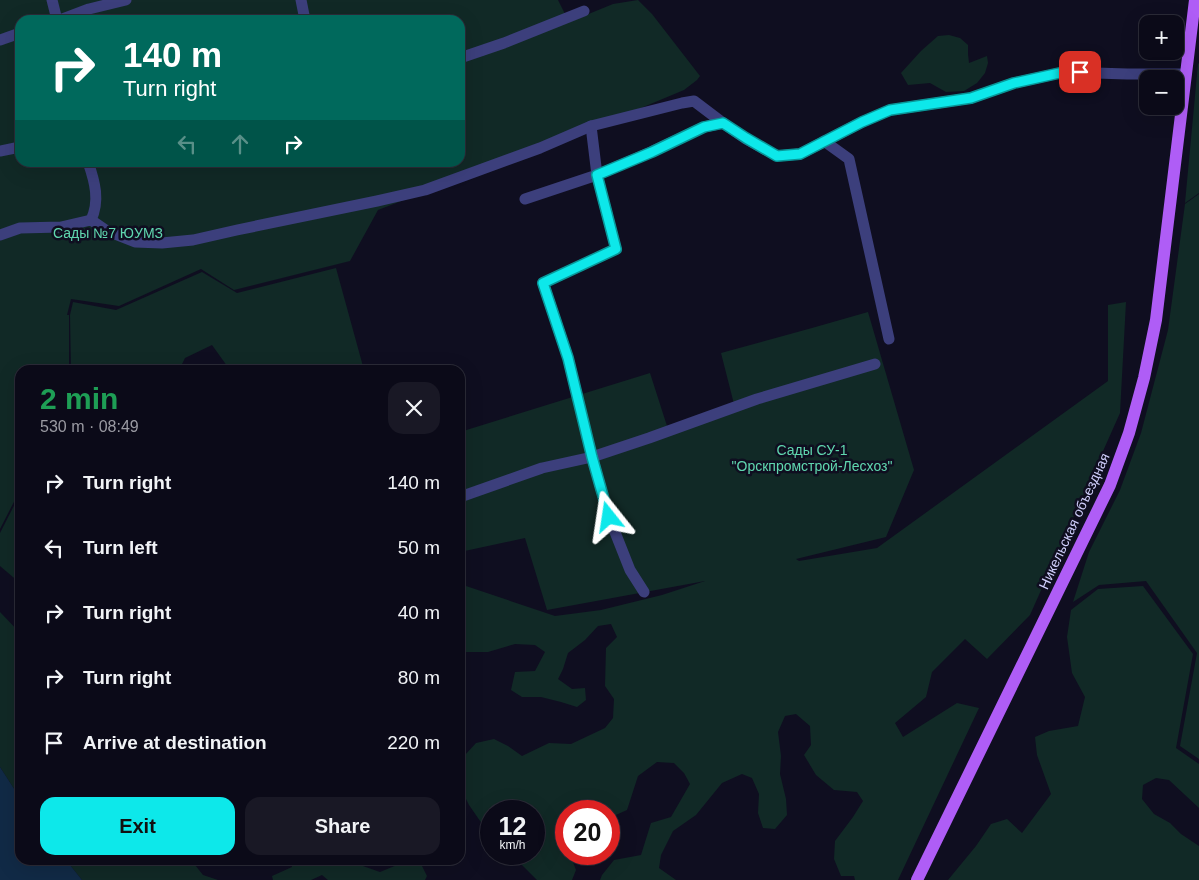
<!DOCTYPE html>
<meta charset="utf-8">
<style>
:root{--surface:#0b0a18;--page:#191825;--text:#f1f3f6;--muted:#9a9aa2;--line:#2b2b37;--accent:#0de8ea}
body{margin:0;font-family:Arial,sans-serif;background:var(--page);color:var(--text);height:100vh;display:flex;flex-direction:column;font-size:19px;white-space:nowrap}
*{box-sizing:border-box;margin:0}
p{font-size:16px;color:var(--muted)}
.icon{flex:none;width:28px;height:28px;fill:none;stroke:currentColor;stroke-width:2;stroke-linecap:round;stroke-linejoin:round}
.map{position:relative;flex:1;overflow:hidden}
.drawer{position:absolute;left:15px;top:365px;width:450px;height:500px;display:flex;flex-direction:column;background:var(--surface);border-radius:15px;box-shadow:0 5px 20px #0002,0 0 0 1px var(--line)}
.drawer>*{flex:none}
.banner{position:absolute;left:15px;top:15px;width:450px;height:152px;border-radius:15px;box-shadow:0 5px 20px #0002,0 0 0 1px var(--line);background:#00695c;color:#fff;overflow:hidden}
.controls{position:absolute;left:1139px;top:15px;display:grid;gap:10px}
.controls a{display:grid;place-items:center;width:45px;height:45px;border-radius:10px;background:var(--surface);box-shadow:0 5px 20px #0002,0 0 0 1px var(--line);font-size:25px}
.speed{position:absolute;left:480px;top:800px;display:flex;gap:10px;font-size:25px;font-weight:700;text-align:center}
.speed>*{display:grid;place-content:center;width:65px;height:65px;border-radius:50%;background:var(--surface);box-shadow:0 5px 20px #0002,0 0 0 1px var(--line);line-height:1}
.speed small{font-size:12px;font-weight:400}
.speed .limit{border:8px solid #d22;background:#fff;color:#111}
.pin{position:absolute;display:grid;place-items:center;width:42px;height:42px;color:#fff;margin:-21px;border-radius:10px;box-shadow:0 2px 8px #0006}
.me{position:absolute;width:55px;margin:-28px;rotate:345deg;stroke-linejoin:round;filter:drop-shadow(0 0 4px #0008)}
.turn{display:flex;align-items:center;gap:18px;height:105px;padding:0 25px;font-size:22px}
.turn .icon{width:65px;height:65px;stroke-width:2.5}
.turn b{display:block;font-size:35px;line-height:42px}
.lanes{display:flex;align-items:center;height:48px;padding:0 25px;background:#0003;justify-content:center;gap:25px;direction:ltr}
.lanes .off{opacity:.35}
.round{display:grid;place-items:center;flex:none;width:52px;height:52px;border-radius:15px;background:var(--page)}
.summary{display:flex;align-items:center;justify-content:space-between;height:85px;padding:0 25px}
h1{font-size:30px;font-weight:700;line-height:38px;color:#1e9e55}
.action{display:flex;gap:10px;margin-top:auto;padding:10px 25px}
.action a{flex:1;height:58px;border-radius:15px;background:var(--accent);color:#111;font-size:20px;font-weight:700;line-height:58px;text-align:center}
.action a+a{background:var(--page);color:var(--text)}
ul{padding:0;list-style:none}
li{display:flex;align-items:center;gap:15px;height:65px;padding:0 25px}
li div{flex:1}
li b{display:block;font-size:19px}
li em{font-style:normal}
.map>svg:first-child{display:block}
.green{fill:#112926;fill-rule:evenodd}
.water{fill:#112a46}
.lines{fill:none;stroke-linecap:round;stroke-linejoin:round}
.minor{stroke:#3c3f7c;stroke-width:11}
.major{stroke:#af5df6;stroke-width:12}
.route-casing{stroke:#089798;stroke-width:12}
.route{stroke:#0de8ea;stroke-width:9}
.labels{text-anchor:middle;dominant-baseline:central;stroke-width:5;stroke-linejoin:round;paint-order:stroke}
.park-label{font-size:14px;fill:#60d7af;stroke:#0f0e20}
.street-label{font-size:14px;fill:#d0cffc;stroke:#0f0e20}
</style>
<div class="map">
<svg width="1199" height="880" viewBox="0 0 1199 880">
<rect width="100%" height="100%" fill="#0f0e20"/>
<!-- green -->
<g class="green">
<path d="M0 0H558L569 22 613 4 638 0 652 14 700 76 697 80 684 90 617 118 378 210 350 261 234 290 201 269 119 306 71 299 67 315H69V370H20V492L18 494 0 529ZM20 20H460V162H20Z"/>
<path d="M949 35 960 38 968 45V54L969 63 987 56 988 63 985 73 977 83 964 91 946 92 930 83 908 85 901 73 921 51 938 36Z"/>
<path d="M1199 63V193L1185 203 1198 64Z"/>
<path d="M1199 194V759L1180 746 1197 653 1146 581 1099 585 1073 602 1089 552 1120 490 1141 433 1168 330 1185 204Z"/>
<path d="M336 268 364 370H230L212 345 185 358 179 370H71L70 315 73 302 116 310 202 272 237 293Z"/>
<path d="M1126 302 1120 413 1030 615 987 659 965 639 932 672 926 697 895 723 903 737 957 703 979 708 898 880H855L854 876H841L834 859 835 841 853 817 863 801 857 792 834 790 816 775 804 755 811 745 810 726 796 714 785 716 778 732 781 756 780 774 786 799 787 815 775 829 763 828 758 813 759 794 752 778 742 774 722 783 696 815 673 831 661 855 659 868 676 880H600L602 875 614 860 641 855 651 823 671 817 690 784 684 773 674 763 657 762 638 776 627 810 609 818V811H566V828L562 836 566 846V854H570L576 870 572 880H537L517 860 504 857 501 854H534V811H491V841L487 831 469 805 460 787V765L465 755 476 743 494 739 508 746 522 756 549 743 571 744 605 728 613 718 614 699 605 686 606 648 617 637 611 624 598 626 585 640 568 653 563 669 558 679 572 689 585 688 586 700 577 707 561 702 541 697H522L511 690 515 672 535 671 545 652 535 645 515 644 488 652H464L460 654V584L555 616 601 610 662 595 705 581 547 610 525 538 460 552V432L650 373 667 426 734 404 721 353 812 328 868 312 914 470 886 537 796 559 799 561 877 548 1108 381V305Z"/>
<path d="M20 494V583L0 566V533Z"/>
<path d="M1143 586 1193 654 1176 748 1199 764V808L1169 780 1156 778 1143 785 1142 799 1154 814 1170 823 1181 834 1199 846V880H948L976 846 991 824 1007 819 1022 833 1051 794 1037 755 1035 737 1049 731 1078 726 1085 697 1072 673 1067 637 1071 610 1098 589Z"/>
<path d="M0 612 20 633V798L0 767Z"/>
<path d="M66 860H197L195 865 203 875 218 880H82Z"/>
<path d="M291 860H359L360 865 380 872 397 865 421 864 427 876 425 880H328L322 875 311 880H273L272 876 292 867Z"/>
</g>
<!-- water -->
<path class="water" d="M0 767 20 798V860H66L82 880H0Z"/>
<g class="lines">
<!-- minor -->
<g class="minor">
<path d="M52 0 57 20"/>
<path d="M301 0 305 20"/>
<path d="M60 20 89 9 126 0"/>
<path d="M0 40 20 33"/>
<path d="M460 58 504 43 584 11"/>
<path d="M591 126 597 175 616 249 543 283 568 358 592 457 609 517 630 570 644 592"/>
<path d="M824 141 849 159 889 339"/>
<path d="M0 151 20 147"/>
<path d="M88 162C95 182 100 201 91 220"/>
<path d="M525 199 597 175 651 152 704 127 723 123 746 139 777 156 800 154 862 122 890 110 971 98 1014 83 1064 72 1127 74H1186"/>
<path d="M0 235 20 228 61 227 91 220 107 231 135 242 162 243 193 240 237 230 377 201 425 190 540 148 591 126 682 103 694 101 723 123"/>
<path d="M460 497 542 468 592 457 649 438 757 399 875 364"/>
</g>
<!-- major -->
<path class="major" d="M917 880 1110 485 1129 433 1144 378 1156 320 1195 0"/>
</g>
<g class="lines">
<!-- route casing -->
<g class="route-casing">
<path id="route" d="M609 517 592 457 568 358 543 283 616 249 597 175 652 152 704 127 723 123 746 138 777 156 800 154 862 122 890 110 971 98 1014 83 1064 72H1080"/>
</g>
<!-- route -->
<use href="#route" class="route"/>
</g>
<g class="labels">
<!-- park labels -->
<g class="park-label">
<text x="108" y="233">Сады №7 ЮУМЗ</text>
<text x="812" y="450">Сады СУ-1<tspan x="812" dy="16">"Орскпромстрой-Лесхоз"</tspan></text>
</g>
<!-- street labels -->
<g class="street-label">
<text transform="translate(1074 521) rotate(-65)">Никельская объездная</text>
</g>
</g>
</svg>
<div class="controls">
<a>+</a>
<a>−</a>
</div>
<div class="speed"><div>12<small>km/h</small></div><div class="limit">20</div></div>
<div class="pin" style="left:1080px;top:72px;background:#d93025"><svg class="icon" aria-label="arrive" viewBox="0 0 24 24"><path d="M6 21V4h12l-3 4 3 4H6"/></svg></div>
<svg class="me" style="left:609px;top:517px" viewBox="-20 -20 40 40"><path d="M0-17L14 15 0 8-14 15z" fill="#0de8ea" stroke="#fff" stroke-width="4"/></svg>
<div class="banner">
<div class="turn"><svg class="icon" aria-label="right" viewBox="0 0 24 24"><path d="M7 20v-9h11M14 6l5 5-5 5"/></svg><div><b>140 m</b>Turn right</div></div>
<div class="lanes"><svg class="icon off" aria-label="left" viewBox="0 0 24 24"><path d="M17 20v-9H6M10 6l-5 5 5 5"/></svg><svg class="icon off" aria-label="ahead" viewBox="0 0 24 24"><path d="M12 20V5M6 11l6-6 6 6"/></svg><svg class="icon" aria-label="right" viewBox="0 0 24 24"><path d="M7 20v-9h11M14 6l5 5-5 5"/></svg></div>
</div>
<section class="drawer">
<div class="summary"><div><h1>2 min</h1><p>530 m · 08:49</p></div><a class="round"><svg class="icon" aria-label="close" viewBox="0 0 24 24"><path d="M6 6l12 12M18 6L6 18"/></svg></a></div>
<ul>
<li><svg class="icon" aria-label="right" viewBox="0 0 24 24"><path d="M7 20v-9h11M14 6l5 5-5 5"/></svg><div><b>Turn right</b></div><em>140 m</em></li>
<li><svg class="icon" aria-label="left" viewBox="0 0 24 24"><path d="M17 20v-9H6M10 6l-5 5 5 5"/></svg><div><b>Turn left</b></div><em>50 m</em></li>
<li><svg class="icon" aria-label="right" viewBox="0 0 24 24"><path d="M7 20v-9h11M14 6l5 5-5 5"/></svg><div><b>Turn right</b></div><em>40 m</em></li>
<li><svg class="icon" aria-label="right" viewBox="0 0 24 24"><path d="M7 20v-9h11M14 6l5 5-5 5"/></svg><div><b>Turn right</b></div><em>80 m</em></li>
<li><svg class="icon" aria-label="arrive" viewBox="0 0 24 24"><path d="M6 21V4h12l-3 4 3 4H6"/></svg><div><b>Arrive at destination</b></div><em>220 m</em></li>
</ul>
<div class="action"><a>Exit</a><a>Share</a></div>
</section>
</div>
